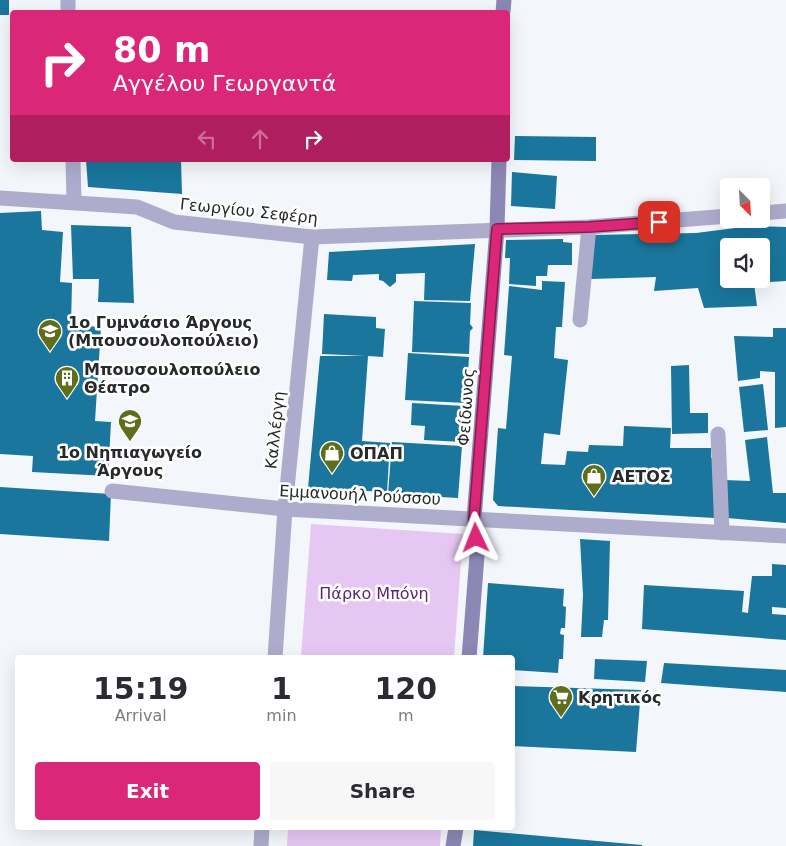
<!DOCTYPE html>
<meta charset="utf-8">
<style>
:root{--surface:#fff;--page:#f7f7f7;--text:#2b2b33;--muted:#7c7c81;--accent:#db2777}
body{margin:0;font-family:"DejaVu Sans",sans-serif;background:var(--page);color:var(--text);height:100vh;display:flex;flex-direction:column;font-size:19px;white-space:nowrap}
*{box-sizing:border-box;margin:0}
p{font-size:16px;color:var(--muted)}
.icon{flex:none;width:28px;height:28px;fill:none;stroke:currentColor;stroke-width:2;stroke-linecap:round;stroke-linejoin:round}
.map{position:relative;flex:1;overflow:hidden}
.side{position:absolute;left:15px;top:655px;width:500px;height:175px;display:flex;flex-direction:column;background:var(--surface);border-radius:5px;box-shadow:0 5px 20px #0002}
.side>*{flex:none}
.top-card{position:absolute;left:10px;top:10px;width:500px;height:152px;border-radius:5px;box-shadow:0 5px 20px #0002;background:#db2777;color:#fff;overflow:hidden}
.needle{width:32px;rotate:156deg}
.fabs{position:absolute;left:720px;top:178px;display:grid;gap:10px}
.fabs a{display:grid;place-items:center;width:50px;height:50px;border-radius:5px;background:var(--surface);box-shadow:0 5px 20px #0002;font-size:25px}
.pin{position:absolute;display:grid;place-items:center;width:42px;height:42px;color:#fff;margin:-21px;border-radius:10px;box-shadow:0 2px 8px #0006}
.me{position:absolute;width:55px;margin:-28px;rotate:358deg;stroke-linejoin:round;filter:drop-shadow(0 0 4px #0008)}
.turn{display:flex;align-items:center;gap:18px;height:105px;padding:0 20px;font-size:22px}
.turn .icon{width:65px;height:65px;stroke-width:2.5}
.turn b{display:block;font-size:35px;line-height:42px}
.lanes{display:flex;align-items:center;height:48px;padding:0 20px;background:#0003;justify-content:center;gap:25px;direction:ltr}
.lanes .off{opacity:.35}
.eta{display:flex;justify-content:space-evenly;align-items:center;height:85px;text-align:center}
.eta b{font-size:30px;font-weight:600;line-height:35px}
.button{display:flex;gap:10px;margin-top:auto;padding:10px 20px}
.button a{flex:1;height:58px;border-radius:5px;background:var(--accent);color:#fff;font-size:20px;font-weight:600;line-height:58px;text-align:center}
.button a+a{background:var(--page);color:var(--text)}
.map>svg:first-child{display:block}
.green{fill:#e6c7f3}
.building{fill:#1a769c;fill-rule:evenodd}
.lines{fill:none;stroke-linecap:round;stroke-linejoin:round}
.service{stroke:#aeaccc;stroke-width:15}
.minor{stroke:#aeaccc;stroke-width:15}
.secondary{stroke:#8b88b6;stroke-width:15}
.route-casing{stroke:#8e194d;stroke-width:12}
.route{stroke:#db2777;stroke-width:9}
.labels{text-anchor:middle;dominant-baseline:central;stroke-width:5;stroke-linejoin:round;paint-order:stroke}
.street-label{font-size:16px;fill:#28292a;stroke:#fff}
.poi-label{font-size:16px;font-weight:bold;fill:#28292a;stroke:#fff;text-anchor:start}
.park-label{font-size:16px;fill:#5c2771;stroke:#fff}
</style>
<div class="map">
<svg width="786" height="846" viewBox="0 0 786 846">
<rect width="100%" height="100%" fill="#f3f6fa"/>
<!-- green -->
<g class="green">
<path d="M311 524 463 534 454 657H301Z"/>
<path d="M288 828H441L440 846H287Z"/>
</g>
<!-- building -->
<g class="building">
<rect x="0" y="0" width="9" height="15"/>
<path d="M515 136 596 137V161L514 160Z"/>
<path d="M86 160H181L182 194 88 187Z"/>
<path d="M512 172 557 176 555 209 511 206Z"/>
<path d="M41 211 42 230 63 232 60 282 72 283 71 325 101 327 95 421 111 422 108 476 32 472 33 456 0 454V213Z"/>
<path d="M71 225 131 227 134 303 98 302 99 279H73Z"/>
<path d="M751 226 786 227V281L754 283 757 306 704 308 698 288 654 291 656 277 591 279V235L696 233ZM729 246H761V279H729Z"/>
<path d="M563 239V242L572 243V265H548L547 276H536V286L509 284 510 258H505L506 240Z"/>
<path d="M475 244 470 301 424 300 425 273 396 274V282L390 287 383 281 379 280V274L353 275 352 281 327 280 329 252Z"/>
<path d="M542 281 565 282 562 327H556L554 358 568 360 560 435 544 433 541 464 565 465 567 451 588 452 589 445 623 446 624 426 671 428 670 448H711V458H714L715 518 498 506 493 500 498 428 506 429 512 356 504 355 509 286 542 290Z"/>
<path d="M414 301 471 303 470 324 473 328 470 331 469 354 412 352Z"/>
<path d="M324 314 376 317V328L385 329 383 357 368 356 362 441 390 443 387 492 308 488 320 356H365L322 354Z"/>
<path d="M773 328H786V427L775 428V372L760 371V378L738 381 734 336 773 337Z"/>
<path d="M408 353 469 357 466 403 405 400Z"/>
<path d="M689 365 690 413H708V433L672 434 671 366Z"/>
<path d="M763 384 768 430 744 432 739 387Z"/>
<path d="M412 403 464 406 462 442 424 440 425 426 411 425Z"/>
<path d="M767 437 773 493H786V523L727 518 724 480 750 481 745 440Z"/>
<path d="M392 442 462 446 458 498 388 494Z"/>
<path d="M0 487 111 494 109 541 0 534Z"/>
<path d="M580 539 610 541 608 620H604L602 637H581L583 595Z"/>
<path d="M772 564 786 565V608L772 607V614L786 615V640L642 629 644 585 744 591 742 612 748 613 752 576H772Z"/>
<path d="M488 583 564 589 563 606 566 607 565 628H561L560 634 564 635 563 659H559L558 673 512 670V658H483Z"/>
<path d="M595 659 647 661 645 682 594 679Z"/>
<path d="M664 663 786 670V692L661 683Z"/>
<path d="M512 686 641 690 636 752 512 746Z"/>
<path d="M474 830 642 845V846H473Z"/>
</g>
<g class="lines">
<!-- service -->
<g class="service">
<path d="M580 320 589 227"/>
<path d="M718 434 722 533"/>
</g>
<!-- minor -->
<g class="minor">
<path d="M68 0V12"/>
<path d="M73 160 74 201"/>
<path d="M0 198 137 207 174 222 312 237 589 227 729 216"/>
<path d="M761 213 786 211"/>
<path d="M112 491 285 509 786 536"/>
<path d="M275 658 285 509 312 237"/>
<path d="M261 846 262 828"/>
</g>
<!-- secondary -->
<g class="secondary">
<path d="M503 12 504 0"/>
<path d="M469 658 477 556 474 519 497 229 499 160"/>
<path d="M453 846 456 828"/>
</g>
</g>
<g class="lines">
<!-- route casing -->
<g class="route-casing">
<path id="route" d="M476 538 474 519 497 229 589 227 659 222"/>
</g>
<!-- route -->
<use href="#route" class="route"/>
</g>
<!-- icons -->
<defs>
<g id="school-pin" transform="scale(1.25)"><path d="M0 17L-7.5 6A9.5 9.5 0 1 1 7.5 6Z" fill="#5f6e1a" stroke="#fff"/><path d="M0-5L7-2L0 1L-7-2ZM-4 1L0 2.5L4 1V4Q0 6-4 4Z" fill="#fff"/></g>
<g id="building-pin" transform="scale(1.25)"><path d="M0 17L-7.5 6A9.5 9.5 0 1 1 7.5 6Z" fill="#5f6e1a" stroke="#fff"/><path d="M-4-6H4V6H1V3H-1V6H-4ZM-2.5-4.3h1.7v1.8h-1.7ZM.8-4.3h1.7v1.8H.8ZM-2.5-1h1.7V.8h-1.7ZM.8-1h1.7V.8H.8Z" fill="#fff"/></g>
<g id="shop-pin" transform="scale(1.25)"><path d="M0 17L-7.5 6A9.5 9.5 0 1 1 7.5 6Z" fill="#5f6e1a" stroke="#fff"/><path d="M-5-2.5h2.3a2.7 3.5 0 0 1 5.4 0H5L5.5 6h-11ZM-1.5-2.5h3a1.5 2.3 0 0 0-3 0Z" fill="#fff"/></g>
<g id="supermarket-pin" transform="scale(1.25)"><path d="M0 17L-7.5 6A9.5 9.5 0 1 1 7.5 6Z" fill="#5f6e1a" stroke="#fff"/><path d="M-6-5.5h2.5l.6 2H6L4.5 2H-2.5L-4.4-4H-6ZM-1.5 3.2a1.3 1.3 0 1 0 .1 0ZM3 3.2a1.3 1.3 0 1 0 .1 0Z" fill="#fff"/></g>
</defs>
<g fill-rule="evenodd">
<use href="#school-pin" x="50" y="331"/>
<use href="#building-pin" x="67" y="378"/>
<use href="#school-pin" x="130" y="421"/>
<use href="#shop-pin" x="332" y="453"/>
<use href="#shop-pin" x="594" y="476"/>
<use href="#supermarket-pin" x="561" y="697"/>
</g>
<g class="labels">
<!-- street labels -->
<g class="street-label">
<text transform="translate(249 211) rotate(6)">Γεωργίου Σεφέρη</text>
<text transform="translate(466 407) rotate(-86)">Φείδωνος</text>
<text transform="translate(275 430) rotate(-84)">Καλλέργη</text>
<text transform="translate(360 495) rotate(3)">Εμμανουήλ Ρούσσου</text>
</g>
<!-- poi labels -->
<g class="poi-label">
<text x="68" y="322">1ο Γυμνάσιο Άργους<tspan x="68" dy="18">(Μπουσουλοπούλειο)</tspan></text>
<text x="84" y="369">Μπουσουλοπούλειο<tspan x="84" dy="18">Θέατρο</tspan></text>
<text x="130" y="452" text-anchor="middle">1ο Νηπιαγωγείο<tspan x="130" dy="18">Άργους</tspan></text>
<text x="350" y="453">ΟΠΑΠ</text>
<text x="612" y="476">ΑΕΤΟΣ</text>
<text x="578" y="697">Κρητικός</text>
</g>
<!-- park labels -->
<g class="park-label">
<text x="374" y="593">Πάρκο Μπόνη</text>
</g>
</g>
</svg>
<div class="fabs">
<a><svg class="needle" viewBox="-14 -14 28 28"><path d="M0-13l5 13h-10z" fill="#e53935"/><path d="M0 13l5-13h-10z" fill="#7c7c81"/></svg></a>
<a><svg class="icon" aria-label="sound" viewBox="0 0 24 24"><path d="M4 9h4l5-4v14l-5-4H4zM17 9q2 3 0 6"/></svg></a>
</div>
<div class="pin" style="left:659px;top:222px;background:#d93025"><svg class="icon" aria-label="arrive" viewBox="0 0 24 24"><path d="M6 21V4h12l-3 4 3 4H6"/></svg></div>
<svg class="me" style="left:476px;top:538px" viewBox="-20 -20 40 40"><path d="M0-17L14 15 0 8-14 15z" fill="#db2777" stroke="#fff" stroke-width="4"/></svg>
<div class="top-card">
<div class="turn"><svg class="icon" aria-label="right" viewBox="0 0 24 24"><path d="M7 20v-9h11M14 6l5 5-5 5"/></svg><div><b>80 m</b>Αγγέλου Γεωργαντά</div></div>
<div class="lanes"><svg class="icon off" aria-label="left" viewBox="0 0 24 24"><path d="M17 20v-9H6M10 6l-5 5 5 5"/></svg><svg class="icon off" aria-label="ahead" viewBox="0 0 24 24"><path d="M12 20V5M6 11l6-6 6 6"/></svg><svg class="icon" aria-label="right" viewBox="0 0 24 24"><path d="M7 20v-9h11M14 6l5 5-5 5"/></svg></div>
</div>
<section class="side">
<div class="eta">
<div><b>15:19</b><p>Arrival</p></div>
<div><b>1</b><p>min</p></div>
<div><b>120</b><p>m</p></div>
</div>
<div class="button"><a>Exit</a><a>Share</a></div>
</section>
</div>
